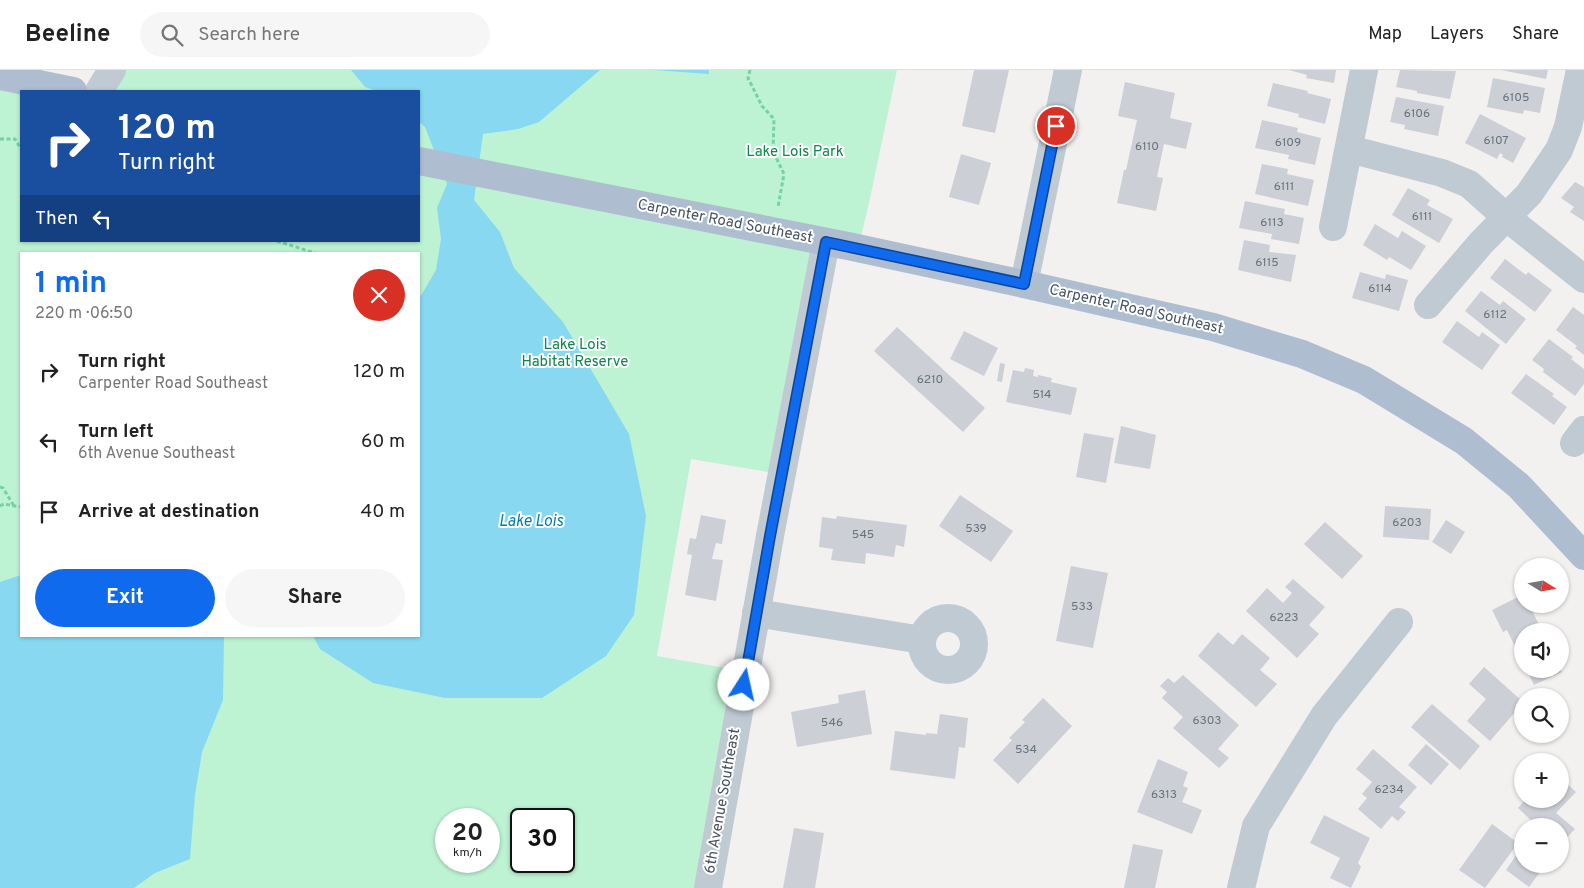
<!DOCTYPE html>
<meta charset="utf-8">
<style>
:root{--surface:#fff;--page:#f6f6f6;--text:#222;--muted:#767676;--line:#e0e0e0;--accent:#0f6aed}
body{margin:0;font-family:Overpass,sans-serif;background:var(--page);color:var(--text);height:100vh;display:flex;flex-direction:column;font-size:19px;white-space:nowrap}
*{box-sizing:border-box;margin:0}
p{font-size:16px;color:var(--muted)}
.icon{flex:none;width:28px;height:28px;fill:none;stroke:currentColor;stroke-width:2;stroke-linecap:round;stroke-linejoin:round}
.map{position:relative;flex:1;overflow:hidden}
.side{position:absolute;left:20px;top:182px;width:400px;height:385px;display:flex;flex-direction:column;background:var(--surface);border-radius:0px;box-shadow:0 1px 4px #0004}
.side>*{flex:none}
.hud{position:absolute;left:20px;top:20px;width:400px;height:152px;border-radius:0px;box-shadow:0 1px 4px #0004;background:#1a4fa0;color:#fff;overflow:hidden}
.needle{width:32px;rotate:101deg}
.fabs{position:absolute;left:1514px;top:488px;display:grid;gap:10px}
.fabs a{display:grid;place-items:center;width:55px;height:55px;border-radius:50%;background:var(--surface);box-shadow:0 1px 4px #0004;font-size:25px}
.speed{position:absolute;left:435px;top:738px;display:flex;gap:10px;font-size:25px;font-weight:700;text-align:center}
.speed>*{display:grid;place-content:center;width:65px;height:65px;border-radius:50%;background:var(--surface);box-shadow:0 1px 4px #0004;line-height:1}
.speed small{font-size:12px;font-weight:400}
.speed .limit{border:2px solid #111;border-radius:8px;background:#fff;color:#111}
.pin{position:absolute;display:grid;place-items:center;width:42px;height:42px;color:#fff;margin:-21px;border:2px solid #fff;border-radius:50%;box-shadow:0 1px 5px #0007}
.me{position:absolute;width:55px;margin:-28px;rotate:10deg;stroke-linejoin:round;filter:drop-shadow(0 0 4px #0008)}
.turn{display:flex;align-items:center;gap:18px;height:105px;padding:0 15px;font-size:22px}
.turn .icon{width:65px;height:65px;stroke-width:2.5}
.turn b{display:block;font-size:35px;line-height:42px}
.then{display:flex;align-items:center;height:48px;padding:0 15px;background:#0003;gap:10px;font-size:19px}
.round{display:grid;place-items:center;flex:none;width:52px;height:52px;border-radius:26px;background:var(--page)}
.head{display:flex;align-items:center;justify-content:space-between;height:85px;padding:0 15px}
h1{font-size:30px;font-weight:700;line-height:38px;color:var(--accent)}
.button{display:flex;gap:10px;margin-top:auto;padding:10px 15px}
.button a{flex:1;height:58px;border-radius:30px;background:var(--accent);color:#fff;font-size:20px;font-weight:700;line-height:58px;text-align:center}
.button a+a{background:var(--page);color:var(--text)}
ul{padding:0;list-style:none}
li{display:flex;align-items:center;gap:15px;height:70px;padding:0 15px}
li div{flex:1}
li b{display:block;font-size:19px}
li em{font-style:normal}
header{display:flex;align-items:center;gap:30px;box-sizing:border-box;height:70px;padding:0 25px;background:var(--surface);border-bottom:1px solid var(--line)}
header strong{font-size:24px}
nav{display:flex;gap:28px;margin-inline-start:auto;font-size:18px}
.search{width:350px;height:45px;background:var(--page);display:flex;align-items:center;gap:12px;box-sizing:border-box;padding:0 18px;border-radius:28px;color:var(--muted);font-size:19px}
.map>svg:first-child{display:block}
.green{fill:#bdf2d3;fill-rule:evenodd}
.water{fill:#88d8f1}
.building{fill:#cccfd5}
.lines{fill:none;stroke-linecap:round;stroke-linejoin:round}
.path{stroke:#73d2a6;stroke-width:3;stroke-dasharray:4 2.5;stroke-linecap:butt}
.minor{stroke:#c0cad3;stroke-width:28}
.major{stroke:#aebed0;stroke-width:28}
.route-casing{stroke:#0a459a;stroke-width:12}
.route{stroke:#0f6aed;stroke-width:9}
.labels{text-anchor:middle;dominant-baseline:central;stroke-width:4;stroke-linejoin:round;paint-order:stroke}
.number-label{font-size:12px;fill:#68727c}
.park-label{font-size:15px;fill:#12854f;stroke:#fff}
.street-label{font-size:15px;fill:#47535f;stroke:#fff}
.water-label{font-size:16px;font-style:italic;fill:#057ea4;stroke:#fff}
</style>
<header>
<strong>Beeline</strong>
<div class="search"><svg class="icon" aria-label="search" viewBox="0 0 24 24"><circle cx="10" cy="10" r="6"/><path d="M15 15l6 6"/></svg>Search here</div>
<nav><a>Map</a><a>Layers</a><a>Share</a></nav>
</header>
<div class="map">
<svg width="1584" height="818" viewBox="0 0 1584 818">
<rect width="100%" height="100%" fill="#f3f0f0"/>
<!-- green -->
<path class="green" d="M112 0H897L869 133 858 179H815L774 403 691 389 657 586 737 600 696 818H0V8L21 21V171H419V21H99ZM21 184H419V566H21ZM446 749H489V791H446ZM521 749H564V791H521Z"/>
<!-- water -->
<g class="water">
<path d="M351 0H600L539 52 518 59 483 64 474 130 500 162 514 198 563 252 629 364 646 446 634 545 606 586 542 628H445L373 613 320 579 313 566H419V229L436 200 441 169 437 138 447 114 425 57 419 52V21H377L365 17Z"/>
<path d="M654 0H709V4Z"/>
<path d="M21 505V566H224L223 630 202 682 195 725 190 789 155 803 134 818H0V512Z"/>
</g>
<!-- building -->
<g class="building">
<path d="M974 0H1009L995 63 962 56Z"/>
<path d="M1289 0H1336L1334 13 1306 8 1307 5Z"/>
<path d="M1400 0 1456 1 1450 29 1417 23V21L1396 17Z"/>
<path d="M1501 0H1548L1546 9Z"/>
<path d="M1493 8 1545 18 1540 43 1524 40 1523 44 1487 37Z"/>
<path d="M1125 12 1175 23 1170 48 1192 53 1186 79 1164 74 1157 107 1163 108 1156 141 1117 133 1124 100H1126L1137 50 1118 46Z"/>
<path d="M1273 13 1308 21 1307 23 1331 29 1325 54 1298 47 1299 44 1267 36Z"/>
<path d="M1396 27 1444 36 1438 66 1404 59 1405 55 1390 52Z"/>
<path d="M1480 44 1526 68 1513 93 1502 87 1503 85 1500 83 1497 89 1465 73Z"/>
<path d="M1262 50 1298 58 1297 62 1321 68 1315 95 1288 89 1289 85 1255 78Z"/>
<path d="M961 84 991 93 979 135 949 127Z"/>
<path d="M1262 94 1288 99 1287 104 1314 110 1308 136 1255 124Z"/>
<path d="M1575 112 1584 117V151L1570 142 1574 137 1561 128Z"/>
<path d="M1408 118 1430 130 1427 135 1453 149 1439 173 1392 145Z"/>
<path d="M1245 131 1285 139 1284 144 1304 148 1299 174 1271 169 1272 164 1239 158Z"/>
<path d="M1375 154 1398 168 1402 161 1426 176 1411 200 1389 187 1387 190 1363 175Z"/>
<path d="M1244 170 1270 175 1269 182 1296 185 1291 212 1238 200Z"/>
<path d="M1505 189 1526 205 1528 202 1552 220 1535 242 1490 208Z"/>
<path d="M1360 202 1385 209 1386 204 1408 210 1399 241 1352 228Z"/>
<path d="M1481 221 1500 235 1503 231 1526 249 1506 274 1465 241Z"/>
<path d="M1573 237 1584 245V285L1575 278 1577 276 1556 260Z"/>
<path d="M1457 251 1479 267 1482 262 1500 275 1482 300 1442 272Z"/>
<path d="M897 257 985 338 963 362 874 281Z"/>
<path d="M964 261 998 278 984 306 950 289Z"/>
<path d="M1549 269 1573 287 1571 289 1584 299V314L1575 326 1543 302 1544 299 1532 290Z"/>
<path d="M1000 293 1005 294 1002 312 997 311Z"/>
<path d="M1025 298 1034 300 1033 306 1038 307V305L1052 308 1051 312 1077 318 1071 345 1006 332 1013 300 1024 302Z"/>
<path d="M1526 304 1554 324 1552 326 1567 337 1554 355 1511 323Z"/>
<path d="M1121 356 1156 365 1150 399 1114 393Z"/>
<path d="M1084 363 1114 368 1106 413 1076 407Z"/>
<path d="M960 425 1013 461 991 492 939 456Z"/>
<path d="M1385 436 1431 439 1429 470 1383 467Z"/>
<path d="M701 445 726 450 722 474 716 473 712 489 723 490 716 531 685 525 692 485 687 484 690 468 696 469Z"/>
<path d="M837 446 907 455 904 477 896 475 894 487 866 483 865 494 831 490 833 479 819 477 822 447 836 449Z"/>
<path d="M1446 450 1465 462 1451 484 1432 472Z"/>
<path d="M1325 452 1363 486 1342 509 1304 474Z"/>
<path d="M1071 496 1108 503 1093 578 1056 571Z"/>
<path d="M1293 509 1325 537 1309 555 1319 564 1297 588 1246 541 1267 518 1283 533 1292 523 1285 517Z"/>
<path d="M1522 525V534H1529L1542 561H1522V591L1507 560 1503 562 1492 540Z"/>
<path d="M1218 562 1233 575 1242 564 1270 588 1260 600 1277 614 1256 637 1198 586Z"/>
<path d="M1484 597 1522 631V634L1490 671 1467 651 1486 629 1469 614Z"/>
<path d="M1526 599H1560L1562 602 1534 615Z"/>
<path d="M1183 605 1239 655 1218 679 1229 688 1219 698 1173 658 1183 647 1162 628 1167 622 1160 616 1168 608 1174 613Z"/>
<path d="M865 620 872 664 797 677 791 642 839 633 838 625Z"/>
<path d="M1043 628 1072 656 1018 714 993 690 1012 670 1009 668 1025 652 1022 650Z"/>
<path d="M1432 634 1480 676 1460 700 1411 657Z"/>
<path d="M940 644 968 648 965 678 959 677 955 709 890 700 895 661 926 665V663L937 664Z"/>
<path d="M1426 674 1449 694 1431 715 1408 695Z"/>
<path d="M1373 679 1417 717 1399 737 1406 742 1398 751 1392 746 1381 759 1358 739 1367 728 1362 724 1372 712 1356 699Z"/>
<path d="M1158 689 1188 702 1183 716 1188 718 1182 732 1202 740 1192 764 1137 742Z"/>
<path d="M1560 707 1576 722 1556 743 1575 759 1560 775V756H1537L1518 738 1526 729H1560Z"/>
<path d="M1324 745 1370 768 1358 793 1361 797 1351 818 1330 808 1340 788 1310 773Z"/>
<path d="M1492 754 1518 773 1485 818 1459 800Z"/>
<path d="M794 758 824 763 815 818H783Z"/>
<path d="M1133 774 1163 780 1155 818H1124Z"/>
<path d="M1522 777V794H1546L1529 817 1506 800Z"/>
</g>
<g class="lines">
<!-- path -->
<g class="path">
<path d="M750 0 748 8 762 36 774 49 773 81 784 104 778 137"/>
<path d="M0 69H15L21 79"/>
<path d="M277 171 318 184"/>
<path d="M0 417 3 418 14 436"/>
<path d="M0 436 4 434 21 437"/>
</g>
<!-- minor -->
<g class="minor">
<path d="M99 21 112 0"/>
<path d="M1349 79 1442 103 1469 114 1506 147 1584 209"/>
<path d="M1333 157 1364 0"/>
<path d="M1024 214 1068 0"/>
<path d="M1428 235 1481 173 1529 124 1559 80 1568 57 1580 0"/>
<path d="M1574 373 1584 360"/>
<path d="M756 543 922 570"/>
<circle cx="948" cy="574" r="26"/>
<path d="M708 818 770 466 826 172"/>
<path d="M1241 818 1256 756 1324 646 1399 552"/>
</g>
<!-- major -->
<g class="major">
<path d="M0 6 73 21"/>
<path d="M419 91 848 176 1024 214 1213 257 1302 284 1364 310 1464 371 1519 416 1584 486"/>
</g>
</g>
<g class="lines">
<!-- route casing -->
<g class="route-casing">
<path id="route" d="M744 615 770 466 826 172 1024 214 1056 56"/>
</g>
<!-- route -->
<use href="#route" class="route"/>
</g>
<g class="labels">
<!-- number labels -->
<g class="number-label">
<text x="1516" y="28">6105</text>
<text x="1417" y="44">6106</text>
<text x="1496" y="71">6107</text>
<text x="1288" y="73">6109</text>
<text x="1147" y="77">6110</text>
<text x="1284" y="117">6111</text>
<text x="1422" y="147">6111</text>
<text x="1272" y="153">6113</text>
<text x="1267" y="193">6115</text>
<text x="1380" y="219">6114</text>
<text x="1495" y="245">6112</text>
<text x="930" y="310">6210</text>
<text x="1042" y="325">514</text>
<text x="1407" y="453">6203</text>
<text x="976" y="459">539</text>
<text x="863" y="465">545</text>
<text x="1082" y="537">533</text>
<text x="1284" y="548">6223</text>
<text x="1207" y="651">6303</text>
<text x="832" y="653">546</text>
<text x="1026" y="680">534</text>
<text x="1389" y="720">6234</text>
<text x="1164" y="725">6313</text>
</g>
<!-- park labels -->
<g class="park-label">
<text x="795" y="82">Lake Lois Park</text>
<text x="575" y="275">Lake Lois<tspan x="575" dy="17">Habitat Reserve</tspan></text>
</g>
<!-- street labels -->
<g class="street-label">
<text transform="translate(725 152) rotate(11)">Carpenter Road Southeast</text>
<text transform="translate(1136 240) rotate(13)">Carpenter Road Southeast</text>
<text transform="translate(723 731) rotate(-80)">6th Avenue Southeast</text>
</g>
<!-- water labels -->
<g class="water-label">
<text x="531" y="452">Lake Lois</text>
</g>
</g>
</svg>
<div class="fabs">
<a><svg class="needle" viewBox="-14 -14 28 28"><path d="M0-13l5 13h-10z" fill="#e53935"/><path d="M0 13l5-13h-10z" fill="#767676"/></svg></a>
<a><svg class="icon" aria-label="sound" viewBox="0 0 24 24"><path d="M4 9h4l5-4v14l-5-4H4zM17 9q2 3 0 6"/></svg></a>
<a><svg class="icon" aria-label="search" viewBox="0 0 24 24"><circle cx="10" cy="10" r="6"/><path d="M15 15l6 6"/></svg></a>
<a>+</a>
<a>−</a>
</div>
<div class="speed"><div>20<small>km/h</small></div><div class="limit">30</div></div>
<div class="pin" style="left:1056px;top:56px;background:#d93025"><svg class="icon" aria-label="arrive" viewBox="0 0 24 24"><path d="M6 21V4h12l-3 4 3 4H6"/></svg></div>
<svg class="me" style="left:744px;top:615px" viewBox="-20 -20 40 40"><circle r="19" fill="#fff"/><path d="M0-13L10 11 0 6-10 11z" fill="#0f6aed"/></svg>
<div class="hud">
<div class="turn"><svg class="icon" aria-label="right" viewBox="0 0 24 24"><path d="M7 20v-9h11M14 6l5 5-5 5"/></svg><div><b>120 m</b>Turn right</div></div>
<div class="then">Then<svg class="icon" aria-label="left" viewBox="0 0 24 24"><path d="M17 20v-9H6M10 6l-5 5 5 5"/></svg></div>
</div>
<section class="side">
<div class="head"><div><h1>1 min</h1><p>220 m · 06:50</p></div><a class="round" style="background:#d93025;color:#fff"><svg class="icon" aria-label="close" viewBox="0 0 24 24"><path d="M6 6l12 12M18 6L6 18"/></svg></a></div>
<ul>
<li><svg class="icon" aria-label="right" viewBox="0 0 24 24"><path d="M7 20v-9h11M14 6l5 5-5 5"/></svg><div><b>Turn right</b><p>Carpenter Road Southeast</p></div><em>120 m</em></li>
<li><svg class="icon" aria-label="left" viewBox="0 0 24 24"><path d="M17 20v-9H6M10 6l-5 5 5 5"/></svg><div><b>Turn left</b><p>6th Avenue Southeast</p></div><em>60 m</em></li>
<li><svg class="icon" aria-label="arrive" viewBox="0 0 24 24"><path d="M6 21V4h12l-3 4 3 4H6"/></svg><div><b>Arrive at destination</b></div><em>40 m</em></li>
</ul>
<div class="button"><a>Exit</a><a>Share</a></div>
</section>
</div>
